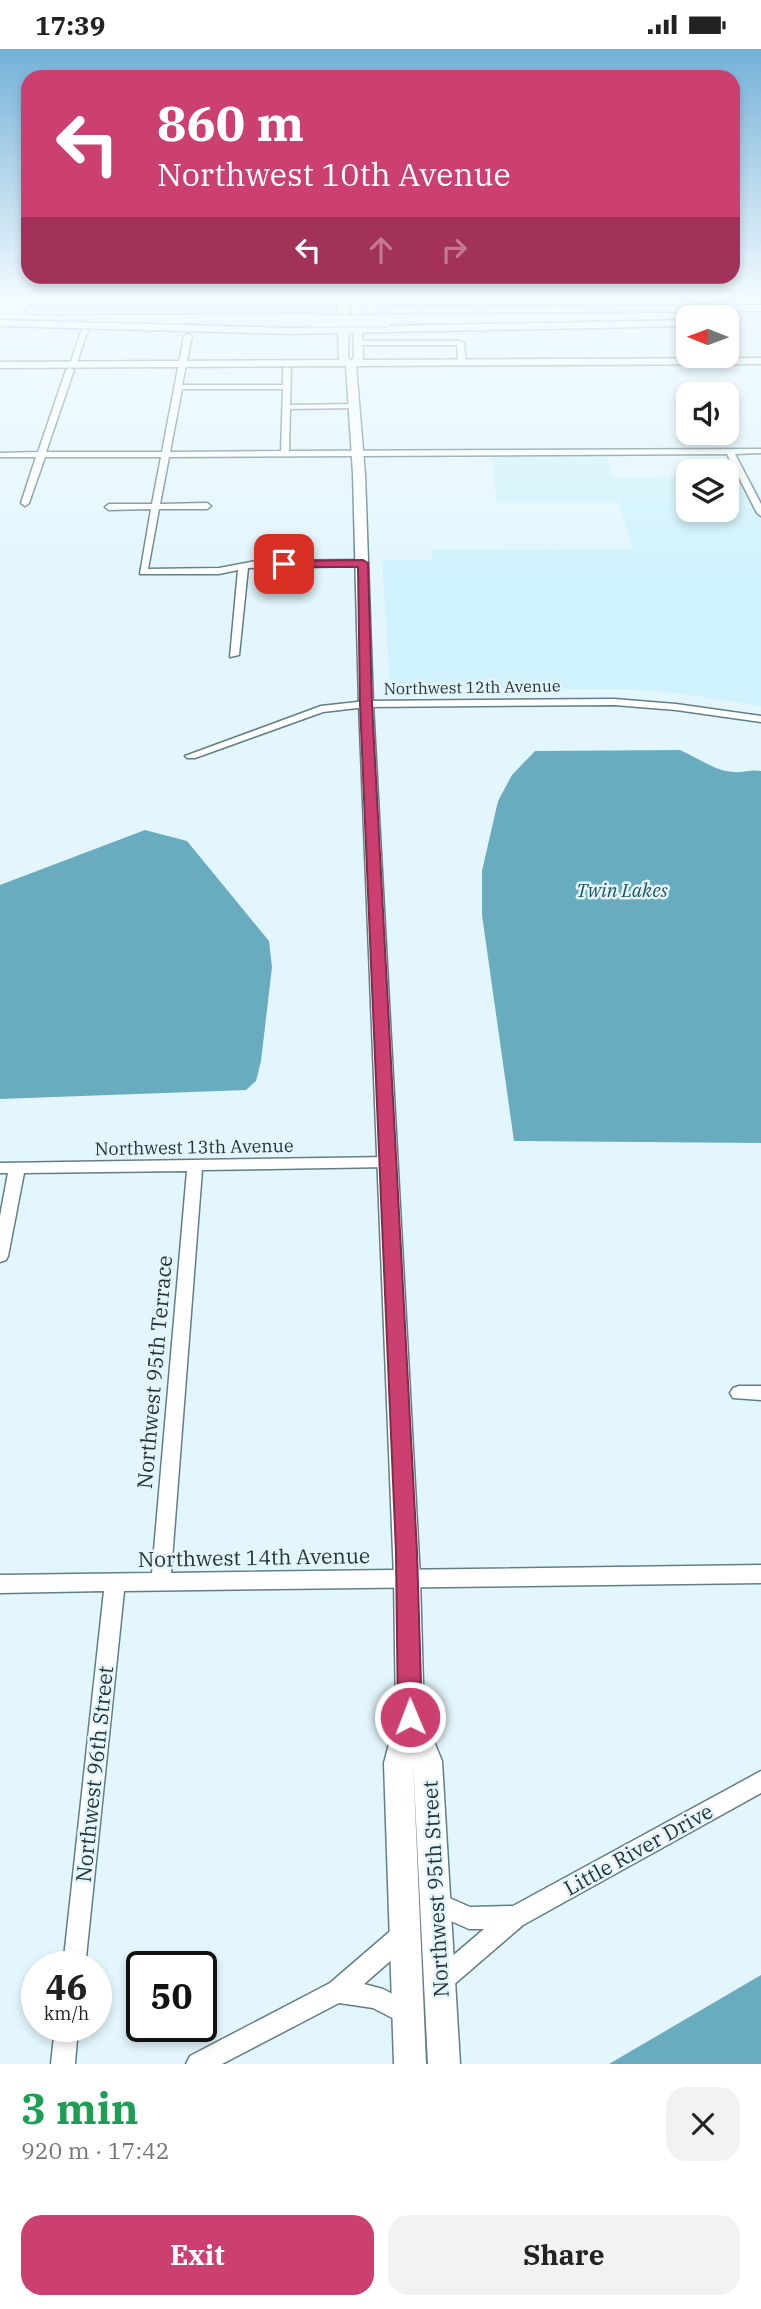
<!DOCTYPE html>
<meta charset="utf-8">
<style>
:root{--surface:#fff;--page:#f2f2f2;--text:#222;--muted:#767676;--accent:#cc3f71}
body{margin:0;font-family:"IBM Plex Serif",serif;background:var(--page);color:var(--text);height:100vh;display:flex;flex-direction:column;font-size:26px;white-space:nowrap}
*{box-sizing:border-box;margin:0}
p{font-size:23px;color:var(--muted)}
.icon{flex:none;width:38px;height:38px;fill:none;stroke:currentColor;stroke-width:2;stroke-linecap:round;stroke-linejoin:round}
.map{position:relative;height:2015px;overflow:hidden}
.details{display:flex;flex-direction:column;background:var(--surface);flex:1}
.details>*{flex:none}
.top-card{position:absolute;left:21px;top:21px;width:719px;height:214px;border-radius:21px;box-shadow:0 4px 10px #0003;background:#cc3f71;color:#fff;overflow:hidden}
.needle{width:46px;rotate:271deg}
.fabs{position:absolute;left:676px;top:256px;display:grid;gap:14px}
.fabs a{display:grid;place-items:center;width:63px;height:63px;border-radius:14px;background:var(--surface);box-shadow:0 4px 10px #0003;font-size:35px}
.speed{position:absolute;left:21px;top:1902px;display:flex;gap:14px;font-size:35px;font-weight:700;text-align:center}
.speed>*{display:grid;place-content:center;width:91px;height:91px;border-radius:50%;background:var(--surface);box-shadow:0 4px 10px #0003;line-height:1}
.speed small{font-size:18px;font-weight:400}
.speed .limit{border:4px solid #111;border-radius:10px;background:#fff;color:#111}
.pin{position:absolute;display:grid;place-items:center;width:60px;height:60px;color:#fff;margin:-30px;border-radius:14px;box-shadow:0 4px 10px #0006}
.me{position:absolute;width:77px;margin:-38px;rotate:359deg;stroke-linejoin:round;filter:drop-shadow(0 0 5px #0008)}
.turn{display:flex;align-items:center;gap:24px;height:147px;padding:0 21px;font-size:32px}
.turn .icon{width:91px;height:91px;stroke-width:2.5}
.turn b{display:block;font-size:49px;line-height:60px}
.lanes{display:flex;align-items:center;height:66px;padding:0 21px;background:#0003;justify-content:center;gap:35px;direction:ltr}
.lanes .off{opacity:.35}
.round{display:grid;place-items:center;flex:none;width:74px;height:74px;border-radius:21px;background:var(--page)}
.summary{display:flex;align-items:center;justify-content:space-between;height:119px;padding:0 21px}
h1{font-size:42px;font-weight:700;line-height:52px;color:#1e9e55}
.cta{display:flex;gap:14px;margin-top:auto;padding:14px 21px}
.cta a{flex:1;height:80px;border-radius:21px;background:var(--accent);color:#fff;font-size:28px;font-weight:700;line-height:80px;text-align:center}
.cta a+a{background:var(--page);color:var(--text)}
.status{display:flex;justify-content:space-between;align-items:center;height:49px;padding:0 35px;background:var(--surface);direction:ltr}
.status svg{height:19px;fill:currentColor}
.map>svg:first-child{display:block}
.built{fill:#d0f2fc}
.water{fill:#69acc0}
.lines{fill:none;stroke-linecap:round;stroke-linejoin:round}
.minor-casing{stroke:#617f88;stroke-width:3}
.major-casing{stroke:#617f88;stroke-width:3}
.highway-casing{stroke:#617f88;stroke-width:3}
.minor{fill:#fff;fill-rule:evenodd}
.major{fill:#fff;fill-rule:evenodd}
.highway{fill:#fff;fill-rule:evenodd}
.highway-bridge-casing{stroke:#617f88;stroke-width:13;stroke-linecap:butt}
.highway-bridge{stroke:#fff;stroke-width:11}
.route{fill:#cc3f71;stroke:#852949;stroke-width:2}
.labels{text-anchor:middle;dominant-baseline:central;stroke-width:5;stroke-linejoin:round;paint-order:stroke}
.far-street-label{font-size:16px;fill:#283438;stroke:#e3f6fd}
.street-label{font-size:18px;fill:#283438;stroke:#e3f6fd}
.water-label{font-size:19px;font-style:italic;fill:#1b5362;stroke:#e3f6fd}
.near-street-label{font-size:21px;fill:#283438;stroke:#e3f6fd}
</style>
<div class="status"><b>17:39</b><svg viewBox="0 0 49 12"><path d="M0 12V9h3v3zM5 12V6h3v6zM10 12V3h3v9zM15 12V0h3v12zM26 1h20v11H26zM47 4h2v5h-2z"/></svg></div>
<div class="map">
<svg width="761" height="2015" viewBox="0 0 761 2015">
<rect width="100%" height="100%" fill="#e3f6fd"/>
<!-- built -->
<path class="built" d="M605 405 614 429 688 428V460H726V428L752 429 761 448V657L676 644 628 640H403L390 635 382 511H432L431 501 633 500 618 454H497L491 406Z"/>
<!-- water -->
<g class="water">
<path d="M680 701C696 708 715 722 733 723 743 724 751 720 761 722V1094L514 1092 482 866V822L498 752 512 726 535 702Z"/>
<path d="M145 781 187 792 269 892 272 918 261 1012 256 1032 246 1041 0 1050V836Z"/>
<path d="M761 1926V2015H609Z"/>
</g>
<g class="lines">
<!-- minor casing -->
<g class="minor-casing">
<g id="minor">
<path d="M0 246H300L297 248 0 250Z"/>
<path d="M82 280 88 281 76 316 69 318Z"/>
<path d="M188 285 192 287 182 336H283V320L287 318 291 320 290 356 355 355 359 357 355 359 290 360 289 402 761 400V404L735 405 761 455V467L757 464 727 405 169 408 160 455 207 454 211 457 207 460H159L148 520 219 519 256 512 363 511 368 514 363 517 248 519 239 606 230 608 238 521 219 525H140L151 460 109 461 105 458 109 455H152L161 408H45L29 454 25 457 21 454 36 408H0V404L38 403 66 321 70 319 74 321 46 403H162L184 287ZM182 340H283L281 402 170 403Z"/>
<path d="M359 292H460L464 294 466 314 462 316 458 314 457 296H356Z"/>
<path d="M614 650 676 655 761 667V673L676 661 614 656 366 658 323 663 195 709H187L185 707 321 657 366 652Z"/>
<path d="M389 1108 394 1109 397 1113 394 1117 389 1118 202 1121 171 1524 761 1516V1534L124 1542 85 1918H63L104 1542 0 1544V1526L152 1524 187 1122 24 1124 8 1207 6 1211 0 1213V1167L8 1124H0V1114Z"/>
<path d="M739 1337H761V1351L733 1349 730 1344 733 1339Z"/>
<path d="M761 1722V1744L523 1876 451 1938 443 1941 435 1938 432 1930 435 1922 484 1880H469L428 1862 425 1854 428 1846 436 1843 470 1858 513 1857Z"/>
<path d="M403 1875 411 1878 414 1886 411 1894 364 1935 383 1940 416 1957 420 1965 416 1973 408 1977 373 1959 339 1954 222 2015H186L190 2007 330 1934 395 1878Z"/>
<path d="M55 1978H78L75 2015H51Z"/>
</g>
</g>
<!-- major casing -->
<g class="major-casing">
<path id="major" d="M293 246H377L361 249 363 311 761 309V315L356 317 365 425 373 655 420 1529 424 1668 442 1712 460 2015H428L413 1711 426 2015H394L384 1714 396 1668 394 1529 359 655 353 425 346 317 0 319V313L339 311 337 249 297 250ZM349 250 352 251 354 309 351 311 348 309Z"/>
</g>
<!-- highway casing -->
<g class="highway-casing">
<g id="highway">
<path d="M761 256V262L386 264 381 261 386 258Z"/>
<path d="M315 258 320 261 319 263 31 265 26 262 31 259Z"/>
<path d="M0 271 292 279 688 271V277L292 285 0 277Z"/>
</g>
</g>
<!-- minor -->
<use href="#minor" class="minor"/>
<!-- major -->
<use href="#major" class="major"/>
<!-- highway -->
<use href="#highway" class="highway"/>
<!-- highway-bridge casing -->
<g class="highway-bridge-casing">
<path id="highway-bridge" d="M315 272H386"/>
</g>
<!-- highway-bridge -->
<use href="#highway-bridge" class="highway-bridge"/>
</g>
<!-- sky -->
<linearGradient id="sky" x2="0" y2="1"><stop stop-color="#75b1d8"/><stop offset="0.47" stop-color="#f2fbfe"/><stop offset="1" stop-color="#f2fbfe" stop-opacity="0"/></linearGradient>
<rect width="761" height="528" fill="url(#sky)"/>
<!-- route -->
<path class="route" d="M363 511 368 514 372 655 417 1503 422 1668 418 1676 410 1679 402 1676 398 1668 396 1503 360 655 358 518H284L279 515 284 512Z"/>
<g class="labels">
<!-- far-street labels -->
<g class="far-street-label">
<text transform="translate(472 638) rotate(-1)">Northwest 12th Avenue</text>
</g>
<!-- street labels -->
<g class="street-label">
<text transform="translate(194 1098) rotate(-1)">Northwest 13th Avenue</text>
</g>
<!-- water labels -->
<g class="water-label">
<text x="622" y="841">Twin Lakes</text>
</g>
<!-- near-street labels -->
<g class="near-street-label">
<text transform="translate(154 1323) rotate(-85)">Northwest 95th Terrace</text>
<text transform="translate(254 1508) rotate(-1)">Northwest 14th Avenue</text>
<text transform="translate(94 1725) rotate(-84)">Northwest 96th Street</text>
<text transform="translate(638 1800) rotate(-29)">Little River Drive</text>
<text transform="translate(435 1840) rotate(-93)">Northwest 95th Street</text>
</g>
</g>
</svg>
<div class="fabs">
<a><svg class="needle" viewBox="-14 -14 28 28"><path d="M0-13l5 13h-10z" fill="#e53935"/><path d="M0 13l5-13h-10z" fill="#767676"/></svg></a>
<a><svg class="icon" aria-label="sound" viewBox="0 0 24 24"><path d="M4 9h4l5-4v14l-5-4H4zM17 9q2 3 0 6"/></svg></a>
<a><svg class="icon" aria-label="layers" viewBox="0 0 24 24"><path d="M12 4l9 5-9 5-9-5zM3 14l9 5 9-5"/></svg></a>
</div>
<div class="speed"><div>46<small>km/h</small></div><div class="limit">50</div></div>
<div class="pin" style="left:284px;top:515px;background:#d93025"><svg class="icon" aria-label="arrive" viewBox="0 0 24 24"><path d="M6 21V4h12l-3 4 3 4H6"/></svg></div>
<svg class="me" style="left:410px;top:1668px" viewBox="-20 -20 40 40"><circle r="17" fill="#cc3f71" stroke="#fff" stroke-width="3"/><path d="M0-11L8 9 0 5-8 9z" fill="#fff"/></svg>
<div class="top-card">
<div class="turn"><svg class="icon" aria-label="left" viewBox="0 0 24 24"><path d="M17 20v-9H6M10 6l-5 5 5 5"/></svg><div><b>860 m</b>Northwest 10th Avenue</div></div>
<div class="lanes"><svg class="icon" aria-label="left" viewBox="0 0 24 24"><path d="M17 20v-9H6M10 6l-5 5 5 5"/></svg><svg class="icon off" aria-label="ahead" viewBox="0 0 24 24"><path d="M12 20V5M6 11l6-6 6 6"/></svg><svg class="icon off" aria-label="right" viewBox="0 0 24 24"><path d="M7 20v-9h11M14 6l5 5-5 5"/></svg></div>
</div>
</div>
<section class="details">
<div class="summary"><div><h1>3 min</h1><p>920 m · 17:42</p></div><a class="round"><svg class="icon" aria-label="close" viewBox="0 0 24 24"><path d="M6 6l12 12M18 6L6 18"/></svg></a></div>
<div class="cta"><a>Exit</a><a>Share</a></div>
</section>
